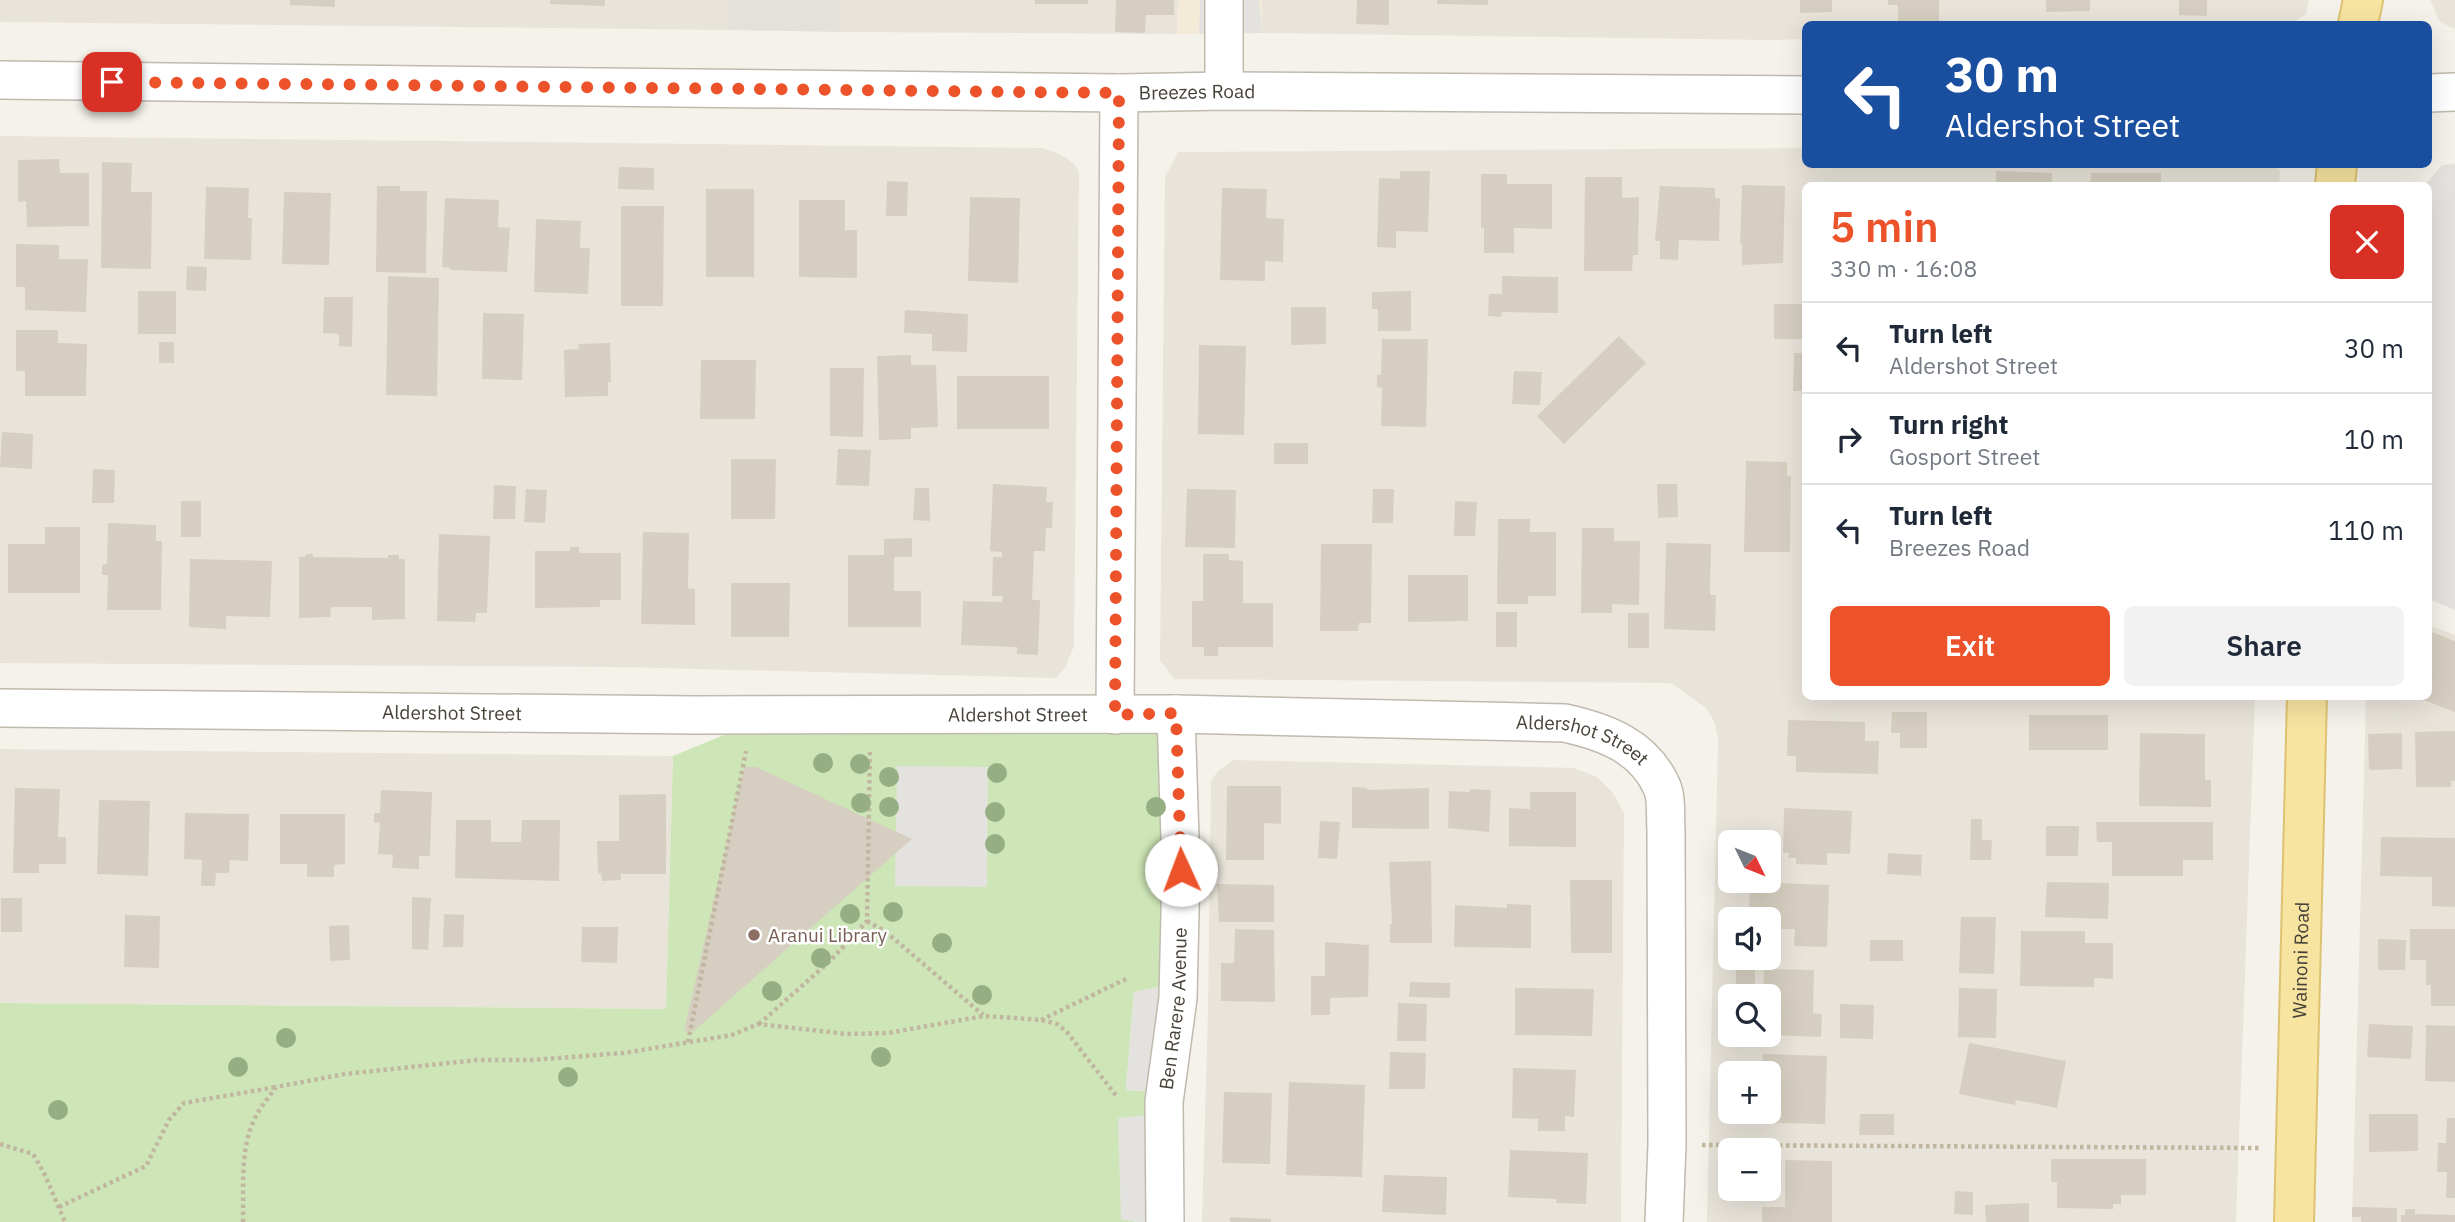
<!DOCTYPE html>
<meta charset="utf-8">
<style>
:root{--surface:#fff;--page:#f2f2f3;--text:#1f2937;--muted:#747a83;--line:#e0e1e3;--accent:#ec532a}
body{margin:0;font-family:"IBM Plex Sans",sans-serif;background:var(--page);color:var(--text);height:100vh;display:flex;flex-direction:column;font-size:26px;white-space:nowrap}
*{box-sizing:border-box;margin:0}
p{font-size:23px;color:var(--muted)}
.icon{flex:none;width:38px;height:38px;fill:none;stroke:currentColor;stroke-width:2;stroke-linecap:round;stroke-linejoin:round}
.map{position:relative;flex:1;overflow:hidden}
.details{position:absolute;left:1802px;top:182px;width:630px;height:518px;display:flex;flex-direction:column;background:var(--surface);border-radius:10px;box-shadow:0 7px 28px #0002}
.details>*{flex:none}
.banner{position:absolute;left:1802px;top:21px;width:630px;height:147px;border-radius:10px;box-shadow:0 7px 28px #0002;background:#1a4fa0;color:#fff;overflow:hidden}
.needle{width:46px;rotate:133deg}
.controls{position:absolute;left:1718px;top:830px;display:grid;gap:14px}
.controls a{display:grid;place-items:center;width:63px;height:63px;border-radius:10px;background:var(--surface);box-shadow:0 7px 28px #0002;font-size:35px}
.pin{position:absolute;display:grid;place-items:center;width:60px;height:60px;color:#fff;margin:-30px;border-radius:14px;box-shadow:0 4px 10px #0006}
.me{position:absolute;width:77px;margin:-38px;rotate:358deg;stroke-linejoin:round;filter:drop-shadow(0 0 5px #0008)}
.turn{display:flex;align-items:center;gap:24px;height:147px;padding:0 28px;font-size:32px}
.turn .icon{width:91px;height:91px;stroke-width:2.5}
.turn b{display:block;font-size:49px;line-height:60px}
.round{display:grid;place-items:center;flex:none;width:74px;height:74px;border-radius:10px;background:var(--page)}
.headline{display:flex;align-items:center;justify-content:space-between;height:119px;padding:0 28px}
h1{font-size:42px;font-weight:600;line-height:52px;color:var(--accent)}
.button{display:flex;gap:14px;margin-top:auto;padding:14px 28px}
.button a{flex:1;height:80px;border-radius:10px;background:var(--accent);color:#fff;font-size:28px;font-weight:600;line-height:80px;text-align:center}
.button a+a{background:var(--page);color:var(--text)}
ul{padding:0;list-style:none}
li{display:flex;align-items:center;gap:21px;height:91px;padding:0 28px;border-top:2px solid var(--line)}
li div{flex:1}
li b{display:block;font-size:26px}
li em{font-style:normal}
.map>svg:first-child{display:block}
.residential{fill:#e8e4da;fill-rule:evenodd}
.commercial{fill:#f4ead8}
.industrial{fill:#e4e1dc}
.green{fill:#cee6b7}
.parking{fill:#e4e2df}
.building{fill:#d6cfc1}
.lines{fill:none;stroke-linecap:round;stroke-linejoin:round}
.minor-casing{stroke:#c0baae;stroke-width:40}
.major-casing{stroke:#ddc371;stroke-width:42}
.path{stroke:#c1b7a0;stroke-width:4.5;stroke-dasharray:3.5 3.5;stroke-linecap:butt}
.minor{stroke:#fff;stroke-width:37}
.major{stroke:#f8e4a1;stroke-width:38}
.tree{fill:#95ae84}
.route{stroke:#ec532a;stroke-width:12;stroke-dasharray:0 21.6}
.education-dot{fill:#8d6e63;stroke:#fff;stroke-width:2.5}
.labels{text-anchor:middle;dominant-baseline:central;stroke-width:5;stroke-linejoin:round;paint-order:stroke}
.street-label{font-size:19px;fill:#484339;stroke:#fff}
.education-label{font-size:19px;fill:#785e54;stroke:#fff;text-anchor:start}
</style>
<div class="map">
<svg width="2455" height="1222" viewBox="0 0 2455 1222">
<rect width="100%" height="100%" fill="#f5f2eb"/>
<!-- residential -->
<g class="residential">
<path d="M0 0H728V30L0 22Z"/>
<path d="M840 0H1178L1177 34 840 32Z"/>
<path d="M1262 0H2309L2306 14 2291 24H1806V39L1770 40 1262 33Z"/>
<path d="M2430 0H2455V29L2440 22Z"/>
<path d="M0 136 1042 148 1060 154 1073 163 1079 171 1074 646 1065 668 1056 678 619 667 0 663Z"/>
<path d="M1806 148V164H2273L2280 171 2279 186H1806V696L2255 697 2236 1222H1707L1718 741 1715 723 1706 708 1671 683 1174 679 1160 660 1165 177 1178 152ZM1731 842H1769V880H1731ZM1731 919H1769V957H1731ZM1731 996H1769V1034H1731ZM1731 1073H1769V1111H1731ZM1731 1150H1769V1188H1731Z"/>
<path d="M2429 625 2455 635V1222H2352L2366 697 2429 696Z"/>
<path d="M0 749 673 756 666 1009 0 1003Z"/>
<path d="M1233 760 1574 768 1597 777 1613 793 1624 813 1621 1222H1202L1208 1011 1211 781 1218 771Z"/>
</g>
<!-- commercial -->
<path class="commercial" d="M1178 0H1262V33L1177 34Z"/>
<!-- industrial -->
<path class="industrial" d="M728 0H840V32L728 30Z"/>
<!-- green -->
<path class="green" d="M775 714H1176L1179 975 1159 987 1134 992 1126 1090 1166 1092 1121 1219 1139 1222H0V1003L666 1009 673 756Z"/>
<!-- parking -->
<g class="parking">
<path d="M1200 0H1259L1262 33 1199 34Z"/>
<path d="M2455 164V610L2429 599V186L2425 185 2442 165Z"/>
<path d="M897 766 988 767 987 887 895 886Z"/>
<path d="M1159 987 1151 1092 1126 1090 1134 992Z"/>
<path d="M1148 1115 1149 1222H1139L1121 1219 1118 1118Z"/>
</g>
<!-- building -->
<g class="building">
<path d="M290 0H335V7L290 5Z"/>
<path d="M550 0H605V6L550 4Z"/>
<rect x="1035" y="0" width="53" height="4"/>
<path d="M1116 0H1174V15H1146L1145 33 1115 32Z"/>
<path d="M1357 0H1389V25L1356 24Z"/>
<path d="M1437 0H1488V5L1437 4Z"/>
<path d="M1800 0H1832V12L1800 13Z"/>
<path d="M1888 0H1939V22H1898V5H1888Z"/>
<path d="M2046 0H2090V11L2046 12Z"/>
<path d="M2179 0H2207V16L2179 15Z"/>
<path d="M59 159 60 173H89V226L27 227 26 201 18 202V160Z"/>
<path d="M102 162 132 163 131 192H152L151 269 101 268Z"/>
<path d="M619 167 654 168V190L618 189Z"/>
<path d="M1400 171H1430L1428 232 1396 231V248L1377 247 1379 178 1400 179Z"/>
<path d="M1996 171 2052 173V186H1996Z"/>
<path d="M2091 173H2161V186H2090Z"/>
<path d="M1481 174H1507V184H1552V229L1514 228V253H1484V228H1481Z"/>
<path d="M1585 177H1622V198L1639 197 1638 255H1633L1632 271H1584Z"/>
<path d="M887 181 908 182 907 216H886Z"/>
<path d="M1742 185 1785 186 1783 263 1742 265V244L1740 245Z"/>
<path d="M377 186H400V191H427L426 273 376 272Z"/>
<path d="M1660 186 1715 188V198H1720L1719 241 1679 240 1678 260 1660 259V241H1655Z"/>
<path d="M206 187 249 188 248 218H252L251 260 204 259Z"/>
<path d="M1222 188 1267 189 1266 218 1284 219 1283 262 1265 261V281L1220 280Z"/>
<rect x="706" y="189" width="48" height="88"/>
<path d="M284 192 331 193 329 265 282 264Z"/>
<path d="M970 197 1020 198 1018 283 968 281Z"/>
<path d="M445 198 499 200 498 227 510 228 507 272 450 270 451 268 442 267Z"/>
<path d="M799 200H845V230H857V278L799 277Z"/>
<path d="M621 206H664L663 306H621Z"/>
<path d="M536 219 581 221 580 248H590L588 294 534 292Z"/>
<path d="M16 244 59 245V259H88L86 312 25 310V287H16Z"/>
<path d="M187 266 207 267 206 291 186 290Z"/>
<path d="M388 276 439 278 437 396 386 395Z"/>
<path d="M1502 276 1558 277V313L1502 312 1501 317 1488 316 1489 294H1502Z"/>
<rect x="138" y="291" width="38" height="43"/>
<path d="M1411 291V331H1378V309H1372V292Z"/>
<path d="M324 297H353L352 347 339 346V334L323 333Z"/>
<rect x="1774" y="304" width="32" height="35"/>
<path d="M1291 307H1326V344L1291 345Z"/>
<path d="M905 310 968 314 967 352 932 351V334L904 333Z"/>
<path d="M483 313 524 314 522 380 482 379Z"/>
<path d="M16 330H58V343L87 344 86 396H25V371H16Z"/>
<path d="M1619 336 1646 363 1564 444 1537 416Z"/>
<path d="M1382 339H1428L1426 427 1381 426 1382 388 1377 387V375H1381Z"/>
<rect x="159" y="342" width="15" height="21"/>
<path d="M610 343 611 382H608V396L565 397 564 350 579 349 578 344Z"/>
<path d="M1199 345 1246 346 1244 435 1198 434Z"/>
<path d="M1794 353H1806V391H1793Z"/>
<path d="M911 355V365H936L938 427 911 428V439L879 440 877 356Z"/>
<path d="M701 360H756L755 419H700Z"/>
<path d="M830 368H864L863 437 830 436Z"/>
<path d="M1514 371 1542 372 1540 405 1512 404Z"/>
<rect x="957" y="376" width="92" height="53"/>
<path d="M2 432 33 434 32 469 0 467Z"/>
<rect x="1274" y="443" width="34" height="21"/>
<path d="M838 449 871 450 869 486 836 485Z"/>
<path d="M731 459H776L775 519H731Z"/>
<path d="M1746 461 1787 462V476H1791L1790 552H1744Z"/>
<path d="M93 469 115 470 114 503H92Z"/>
<path d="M993 484 1047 487 1046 502H1053L1052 528H1046L1045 551H1034L1032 600H1040L1038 655 1017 654V647L961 645 963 601 1002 602 1003 596H992L993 557H1002V552L990 551Z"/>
<path d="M1657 484H1677L1678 517 1658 518Z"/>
<path d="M494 485 516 486 515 519H493Z"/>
<path d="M915 488H929L930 521 913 520Z"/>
<path d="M526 489 547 490 545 523 524 522Z"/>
<path d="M1187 489 1236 490 1235 548 1185 547Z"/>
<path d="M1373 489H1394L1393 523H1372Z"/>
<rect x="181" y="501" width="20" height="36"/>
<path d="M1455 501 1477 502 1475 536H1454Z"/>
<path d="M1498 519H1530V532H1556V596H1528V604H1497Z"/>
<path d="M108 523 156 525V541H162L161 610H107L108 575H102V565L107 564Z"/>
<path d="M45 527H80V593H8V544H45Z"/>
<path d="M1582 528H1614V541H1640L1639 605 1612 604V613H1581Z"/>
<path d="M643 532 689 533 688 588 695 589V625L641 624Z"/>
<path d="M439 534 490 536 487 613H476L475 622 437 621Z"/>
<path d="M912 538V557H894V591H921V627H848V555H884V539Z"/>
<path d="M1666 543 1711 544 1710 595H1716L1715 631 1664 629Z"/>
<path d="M1321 544H1372L1371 623H1359L1358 631H1320Z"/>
<path d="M570 547H579V553H621V600H600V607L535 608V551H570Z"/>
<path d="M306 554H313V557L388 558V555H399V559H405V619L372 620V607H331L330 617 299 618V557H305Z"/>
<path d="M1203 554H1229V560L1243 561V603H1273V647H1218V656H1204V647H1192V601H1203Z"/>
<path d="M190 559 272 561 270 617 226 616V629L189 627Z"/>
<path d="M1408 575H1468V621L1408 622Z"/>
<path d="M731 583H790L789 637H731Z"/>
<rect x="1496" y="612" width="21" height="35"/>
<rect x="1628" y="613" width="21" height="35"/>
<path d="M2429 631 2455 641V712L2416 697 2429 696Z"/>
<path d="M1892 712H1927V748H1900V733H1891Z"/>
<rect x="2029" y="715" width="79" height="35"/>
<path d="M1788 720 1865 722V741H1879L1878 774 1796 772V756H1787Z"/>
<path d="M2455 731V781H2451V787H2416L2415 732Z"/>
<path d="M2140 733 2205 734V780H2211V807L2139 806Z"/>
<path d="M2402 733V769L2369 770 2368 734Z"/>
<path d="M744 767H756L912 839 694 1031H684Z"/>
<path d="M1227 786H1281V824L1264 823V860H1226Z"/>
<path d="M1352 787 1367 788V790L1429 788V829L1352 828Z"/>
<path d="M15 788 60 789 58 837H66V864H39V873H13Z"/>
<path d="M1470 789 1491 790 1489 832 1448 828 1449 791 1470 792Z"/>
<path d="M381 790 432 792 430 856H419V869L392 868 393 855 378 854 380 822 374 823V813H380Z"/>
<path d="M1530 792H1576V847L1509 846V808L1530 809Z"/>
<path d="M666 794V874H621V880L602 881 601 873 598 874 597 841H619V795Z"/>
<path d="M99 800 150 801 148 876 97 874Z"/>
<path d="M1784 808 1852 811 1850 854 1827 853V865L1796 864V858H1788L1789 853H1783Z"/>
<path d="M185 813 249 814 248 861 230 860 229 873H216L215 886H201L202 860 184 859Z"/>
<path d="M280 814H345V864L334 865V877H307V864H280Z"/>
<path d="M1971 819H1982V840H1992L1991 860H1970Z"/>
<path d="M456 820H491V842H521L522 820H560L559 881 455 878Z"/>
<path d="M1320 821 1340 822 1337 859 1318 858Z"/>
<path d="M2096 822H2213V860H2183V876H2112V842H2097Z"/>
<path d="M2046 826H2079L2078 856H2046Z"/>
<path d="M2381 837 2455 838V907L2432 906V877L2380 876Z"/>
<path d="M1888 853 1922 855 1921 876 1887 874Z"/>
<path d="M1431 861 1432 943H1390V924H1392L1389 862Z"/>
<path d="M1570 880H1612V953H1571Z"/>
<path d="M1750 882 1829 885 1827 947 1794 946 1795 929H1769V919H1749Z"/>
<path d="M2047 882 2109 883 2108 919 2045 917Z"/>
<path d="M1217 884 1274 885V922H1219Z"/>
<path d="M412 897 431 898 428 950 412 949Z"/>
<rect x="1" y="898" width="21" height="34"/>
<path d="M1507 904 1531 905V948L1454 947 1455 905 1507 908Z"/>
<path d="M444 914 464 915 463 947H443Z"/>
<path d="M125 915 160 916 159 968 124 967Z"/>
<path d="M1961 917H1996L1994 974 1959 973Z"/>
<path d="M349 925 350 960 330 961 329 926Z"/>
<path d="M582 927H618L617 963 581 962Z"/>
<path d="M1235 929 1274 930 1275 1002 1221 1001V963H1234Z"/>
<path d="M2410 929H2455V1006H2431V985H2426V960H2410Z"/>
<path d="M2021 931H2085V943H2113V979L2094 978V987L2020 986Z"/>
<path d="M2378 939 2406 940 2405 970H2378Z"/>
<rect x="1870" y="940" width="33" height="21"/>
<path d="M1325 942 1369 945 1368 997 1330 998V1015H1311V976H1325Z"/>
<rect x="1736" y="968" width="19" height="28"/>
<path d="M1764 969 1814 970 1813 1013 1822 1014 1821 1037 1769 1035V996H1763Z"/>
<path d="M1410 982 1450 983V998L1409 997Z"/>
<path d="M1515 988 1594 989 1592 1036 1515 1035Z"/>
<path d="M1959 988 1997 989 1996 1038 1958 1037Z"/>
<path d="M1398 1003 1427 1004 1426 1041H1397Z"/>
<path d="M1840 1004 1874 1005 1873 1039 1840 1038Z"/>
<path d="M2369 1024 2413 1026 2411 1059 2367 1057Z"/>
<path d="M2426 1025 2455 1026V1082L2425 1081Z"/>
<path d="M1969 1043 2066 1061 2057 1108 2016 1100 2015 1105 1959 1094Z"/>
<path d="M1390 1052 1426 1053 1425 1089H1389Z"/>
<path d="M1763 1054 1827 1056 1825 1124 1773 1123V1094H1769V1073H1762Z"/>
<path d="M1513 1068 1576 1070 1574 1117 1565 1116V1131H1538V1119L1512 1118Z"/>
<path d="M1289 1082 1365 1085 1362 1177 1286 1175Z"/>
<path d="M1224 1092 1272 1093 1270 1164 1222 1163Z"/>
<path d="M1860 1114H1894V1135H1859Z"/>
<path d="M2369 1114H2418V1151L2369 1152Z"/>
<path d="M2447 1118H2455V1198H2446L2447 1172H2437L2438 1143H2446Z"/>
<path d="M1510 1150 1588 1153 1586 1204 1556 1203 1557 1199 1508 1197Z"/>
<path d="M2051 1159H2146V1195H2121V1204H2113V1209L2057 1208V1182H2051Z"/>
<path d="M1785 1160 1832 1161V1222H1762V1207H1785Z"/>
<path d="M1384 1175 1447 1177 1446 1215 1382 1212Z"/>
<path d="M1955 1191 1973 1192V1215L1954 1214Z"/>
<path d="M2029 1203V1222H1986L1985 1205Z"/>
<path d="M2352 1207 2397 1208V1222H2361V1217H2352Z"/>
<path d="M2405 1209H2415V1214L2455 1215V1222H2401V1215H2405Z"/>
<path d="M1230 1217 1271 1219V1222H1230Z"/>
</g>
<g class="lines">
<!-- minor casing -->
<g class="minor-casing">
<g id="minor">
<path id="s1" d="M0 80 1119 93 1224 91 1806 95"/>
<path d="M1224 91V0"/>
<path d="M2429 93 2455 92"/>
<path id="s2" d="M0 708 694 715 1176 714 1565 723C1605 732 1644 746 1662 787 1667 798 1665 817 1666 830L1667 1145 1664 1222"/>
<path d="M1115 715 1119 93"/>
<path id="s3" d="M1165 1222 1164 1102 1178 998 1181 870 1176 714"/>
</g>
</g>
<!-- major casing -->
<g class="major-casing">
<g id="major">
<path d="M2358 24 2363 0"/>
<path d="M2335 186 2337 164"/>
<path id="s4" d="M2294 1222 2307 696"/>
</g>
</g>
<!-- path -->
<g class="path">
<path d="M867 921 886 932 983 1015"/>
<path d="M1041 1020 1128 978"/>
<path d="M759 1024 829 962 867 921 870 750"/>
<path d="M688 1042 746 751"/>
<path d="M0 1144 33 1154 44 1173 65 1222"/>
<path d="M1702 1145 2260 1148"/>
<path d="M59 1207 146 1166 169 1120 184 1103 276 1087"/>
<path d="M243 1222C244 1186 239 1147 257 1114 262 1105 270 1096 276 1087L345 1074 477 1060H532L624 1053 732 1035 758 1024 847 1034 888 1033 984 1016 1041 1020 1057 1024 1066 1031 1118 1098"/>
</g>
<!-- minor -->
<use href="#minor" class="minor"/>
<!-- major -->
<use href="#major" class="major"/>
</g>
<!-- trees -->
<g class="tree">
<circle cx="823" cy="763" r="10"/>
<circle cx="860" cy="764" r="10"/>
<circle cx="997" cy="773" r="10"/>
<circle cx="889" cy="777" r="10"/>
<circle cx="861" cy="803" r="10"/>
<circle cx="889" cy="807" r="10"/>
<circle cx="1156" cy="807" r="10"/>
<circle cx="995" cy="812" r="10"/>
<circle cx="995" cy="844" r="10"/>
<circle cx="1160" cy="856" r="10"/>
<circle cx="893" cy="912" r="10"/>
<circle cx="850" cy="914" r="10"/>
<circle cx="942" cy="943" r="10"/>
<circle cx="821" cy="958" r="10"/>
<circle cx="772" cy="991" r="10"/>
<circle cx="982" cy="995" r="10"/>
<circle cx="286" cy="1038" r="10"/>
<circle cx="881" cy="1057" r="10"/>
<circle cx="238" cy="1067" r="10"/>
<circle cx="568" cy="1077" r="10"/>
<circle cx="58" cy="1110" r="10"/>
</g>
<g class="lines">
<!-- route -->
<path class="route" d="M112 82 1119 93 1115 715 1176 713 1181 870"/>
</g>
<!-- markers -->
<circle class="education-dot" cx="754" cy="935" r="7"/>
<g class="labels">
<!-- street labels -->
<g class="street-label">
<text stroke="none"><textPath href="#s1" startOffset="1197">Breezes Road</textPath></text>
<text stroke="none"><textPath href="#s2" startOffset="452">Aldershot Street</textPath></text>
<text stroke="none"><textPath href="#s2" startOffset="1018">Aldershot Street</textPath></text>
<text stroke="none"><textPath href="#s2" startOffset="1586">Aldershot Street</textPath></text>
<text stroke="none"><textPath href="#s4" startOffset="262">Wainoni Road</textPath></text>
<text stroke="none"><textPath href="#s3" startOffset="214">Ben Rarere Avenue</textPath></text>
</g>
<!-- education labels -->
<g class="education-label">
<text x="768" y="935">Aranui Library</text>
</g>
</g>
</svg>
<div class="controls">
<a><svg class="needle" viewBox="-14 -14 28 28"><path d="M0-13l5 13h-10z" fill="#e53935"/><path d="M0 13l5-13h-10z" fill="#747a83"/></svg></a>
<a><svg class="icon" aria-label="sound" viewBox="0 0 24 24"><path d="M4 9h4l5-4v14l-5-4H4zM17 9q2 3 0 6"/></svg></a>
<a><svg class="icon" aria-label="search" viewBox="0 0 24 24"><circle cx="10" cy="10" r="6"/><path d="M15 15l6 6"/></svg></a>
<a>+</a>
<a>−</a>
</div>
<div class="pin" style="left:112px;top:82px;background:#d93025"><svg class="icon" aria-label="arrive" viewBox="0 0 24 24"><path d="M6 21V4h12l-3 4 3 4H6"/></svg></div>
<svg class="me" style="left:1181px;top:870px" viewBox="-20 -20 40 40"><circle r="19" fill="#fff"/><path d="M0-13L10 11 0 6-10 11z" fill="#ec532a"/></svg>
<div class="banner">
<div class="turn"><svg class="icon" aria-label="left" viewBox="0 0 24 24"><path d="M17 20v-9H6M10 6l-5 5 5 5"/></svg><div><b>30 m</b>Aldershot Street</div></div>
</div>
<section class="details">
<div class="headline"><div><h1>5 min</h1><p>330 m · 16:08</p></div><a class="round" style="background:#d93025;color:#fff"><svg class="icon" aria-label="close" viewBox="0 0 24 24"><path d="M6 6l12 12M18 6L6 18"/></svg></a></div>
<ul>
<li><svg class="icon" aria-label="left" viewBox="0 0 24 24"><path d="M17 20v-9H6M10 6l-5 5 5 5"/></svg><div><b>Turn left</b><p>Aldershot Street</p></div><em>30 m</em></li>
<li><svg class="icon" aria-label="right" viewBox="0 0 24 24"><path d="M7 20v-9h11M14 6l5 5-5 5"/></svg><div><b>Turn right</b><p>Gosport Street</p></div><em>10 m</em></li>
<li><svg class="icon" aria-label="left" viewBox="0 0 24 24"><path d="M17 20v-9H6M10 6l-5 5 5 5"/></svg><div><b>Turn left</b><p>Breezes Road</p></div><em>110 m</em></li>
</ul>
<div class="button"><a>Exit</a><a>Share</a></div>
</section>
</div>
